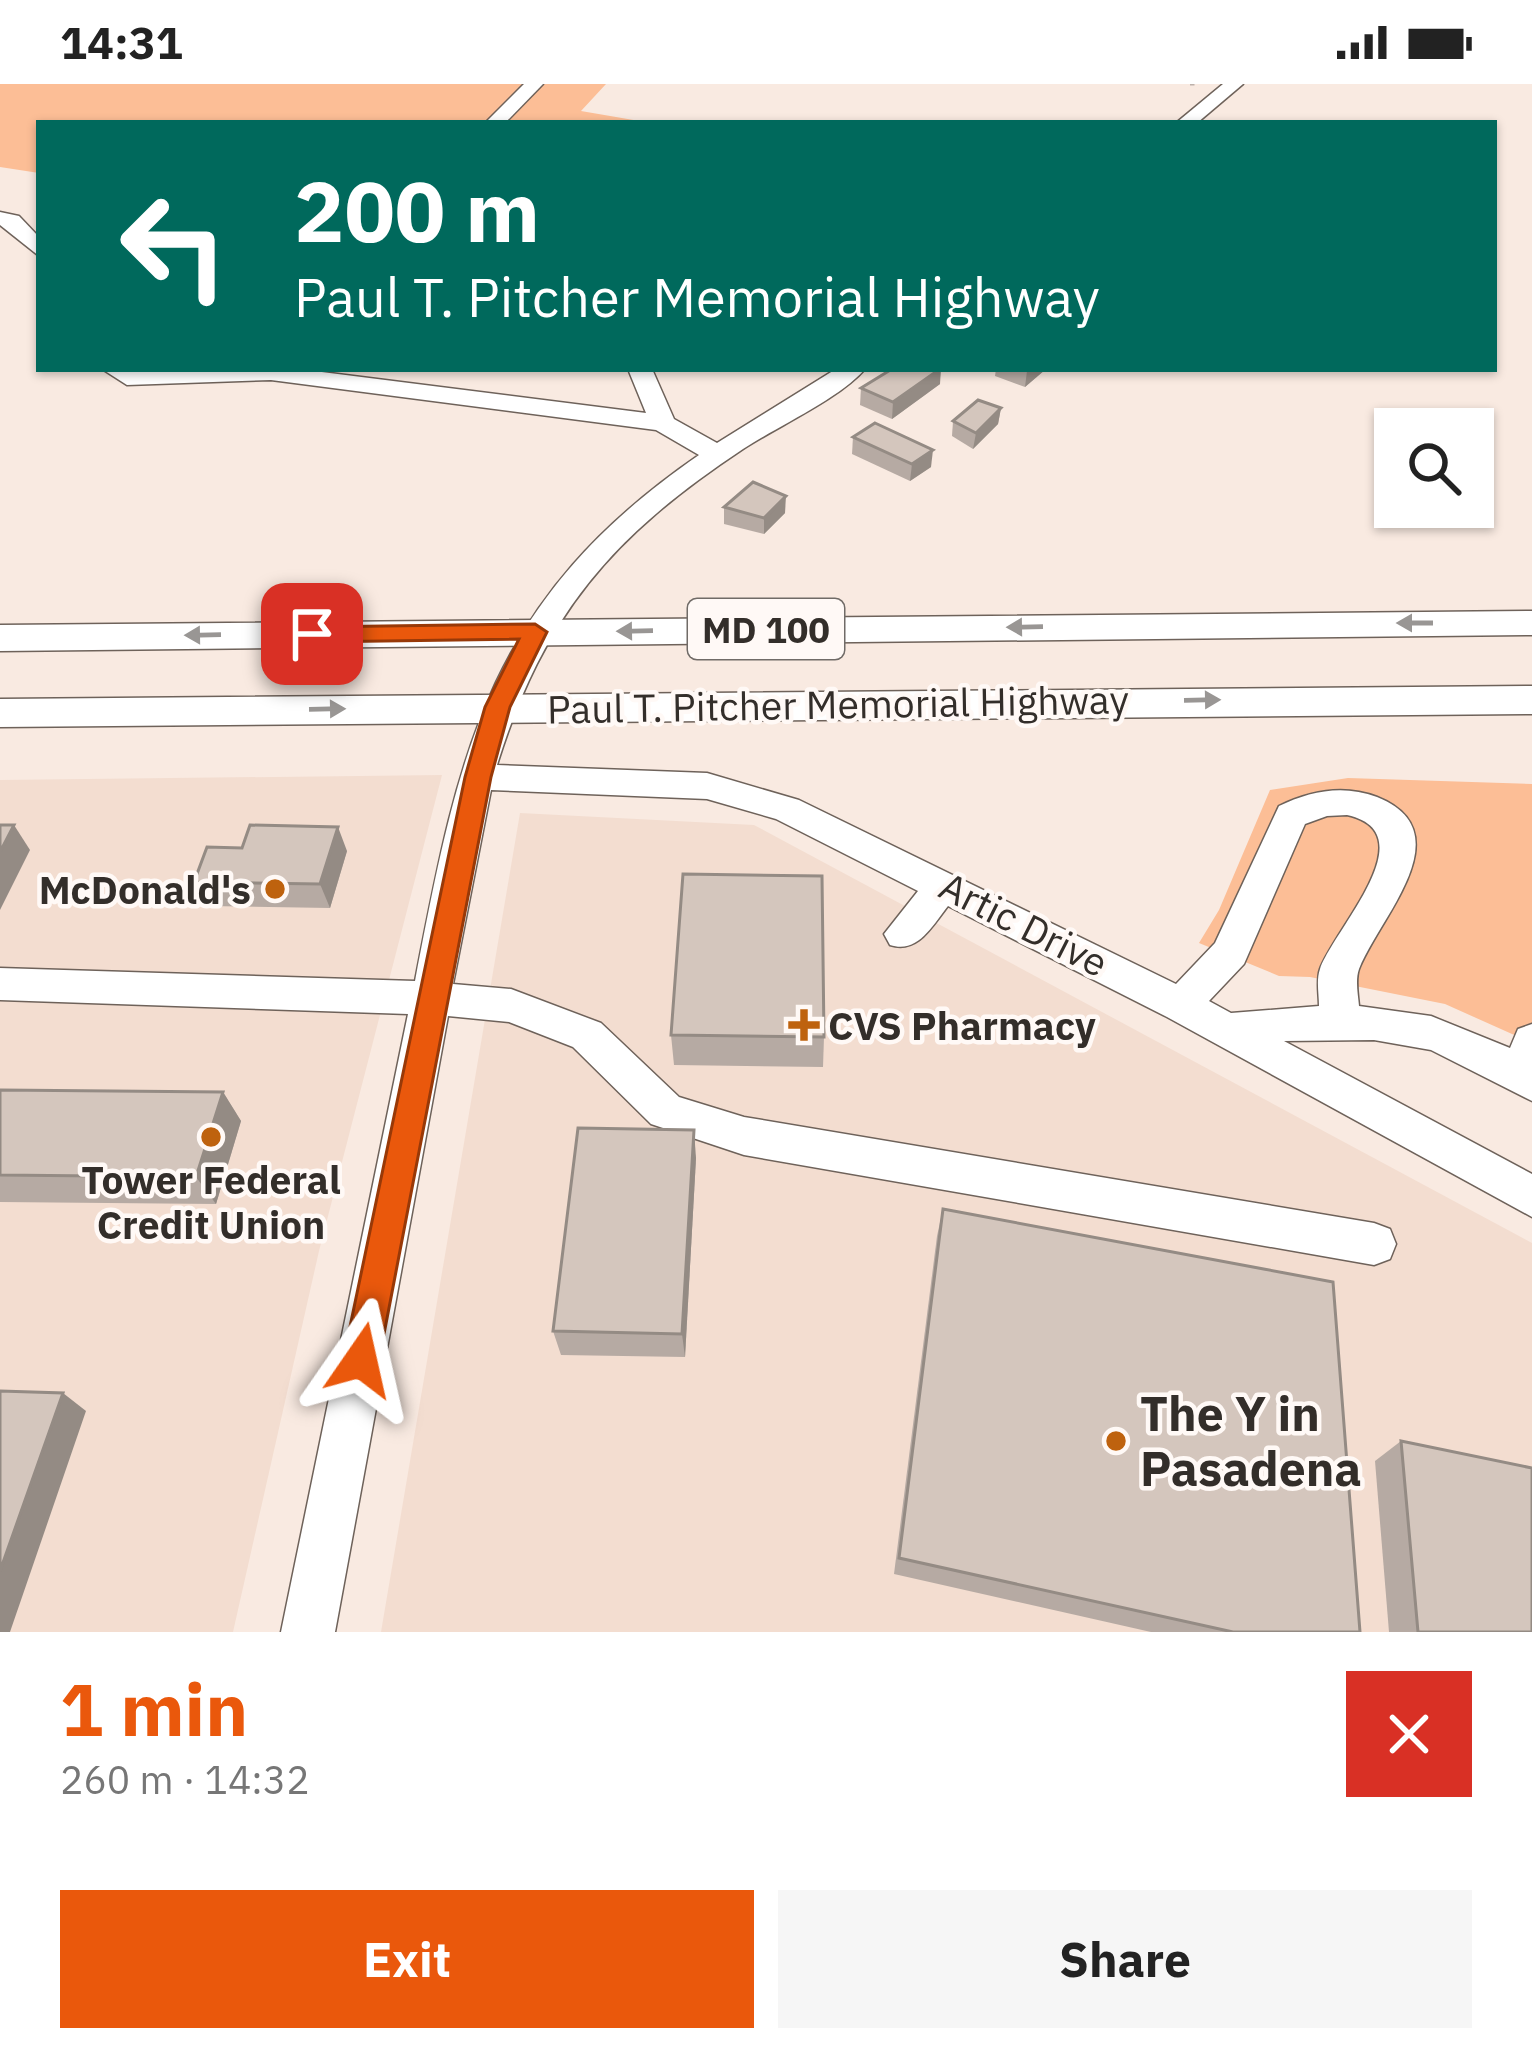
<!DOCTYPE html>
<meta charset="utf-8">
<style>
:root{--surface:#fff;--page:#f6f6f6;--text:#222;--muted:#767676;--accent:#ea580c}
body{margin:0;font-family:"IBM Plex Sans",sans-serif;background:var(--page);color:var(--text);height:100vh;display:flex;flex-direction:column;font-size:45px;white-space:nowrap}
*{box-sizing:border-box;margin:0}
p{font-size:39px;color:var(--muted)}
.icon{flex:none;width:66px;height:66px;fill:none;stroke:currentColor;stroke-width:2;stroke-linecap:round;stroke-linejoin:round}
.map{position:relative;height:1548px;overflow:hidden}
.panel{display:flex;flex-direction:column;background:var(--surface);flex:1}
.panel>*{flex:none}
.top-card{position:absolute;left:36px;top:36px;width:1461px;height:252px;border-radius:0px;box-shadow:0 3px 9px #0004;background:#00695c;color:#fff;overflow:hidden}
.tools{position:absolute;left:1374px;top:324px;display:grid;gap:24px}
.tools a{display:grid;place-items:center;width:120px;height:120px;border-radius:0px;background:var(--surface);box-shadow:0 3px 9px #0004;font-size:60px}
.pin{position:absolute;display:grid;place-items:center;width:102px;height:102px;color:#fff;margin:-51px;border-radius:24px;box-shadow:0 6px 18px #0006}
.me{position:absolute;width:132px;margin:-66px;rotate:11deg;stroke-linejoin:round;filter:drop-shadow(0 0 9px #0008)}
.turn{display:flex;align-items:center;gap:42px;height:252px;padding:0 60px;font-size:54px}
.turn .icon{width:156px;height:156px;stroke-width:2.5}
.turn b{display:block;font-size:84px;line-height:102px}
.round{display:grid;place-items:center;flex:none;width:126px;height:126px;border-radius:0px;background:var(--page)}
.overview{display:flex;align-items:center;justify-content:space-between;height:204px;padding:0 60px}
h1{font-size:72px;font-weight:800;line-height:90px;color:var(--accent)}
.button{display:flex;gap:24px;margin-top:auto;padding:24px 60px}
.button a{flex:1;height:138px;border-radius:0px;background:var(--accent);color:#fff;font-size:48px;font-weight:800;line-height:138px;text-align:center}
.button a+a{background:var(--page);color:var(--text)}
.status{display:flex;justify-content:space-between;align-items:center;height:84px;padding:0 60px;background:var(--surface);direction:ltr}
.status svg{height:33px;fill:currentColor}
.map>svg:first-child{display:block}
.built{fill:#f3ddd0}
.green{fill:#fcbe96}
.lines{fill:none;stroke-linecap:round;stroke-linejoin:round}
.minor-casing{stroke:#6e625a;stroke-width:3}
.major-casing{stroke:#6e625a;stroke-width:3}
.path{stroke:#bdb1aa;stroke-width:3;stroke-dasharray:4.5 3;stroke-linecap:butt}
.minor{fill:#fff;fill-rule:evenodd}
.major{fill:#fff;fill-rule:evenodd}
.wall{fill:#b6aaa3}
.shaded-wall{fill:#948b84}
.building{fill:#d4c6bd;stroke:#948b84;stroke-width:3}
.oneway{fill:#999694}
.route{fill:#ea580c;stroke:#983908;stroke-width:3}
.poi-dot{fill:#be620e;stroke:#fff9f6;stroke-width:4.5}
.labels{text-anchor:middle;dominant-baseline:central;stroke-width:9;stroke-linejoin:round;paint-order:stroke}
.shield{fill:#fff9f6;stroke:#706b67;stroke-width:3}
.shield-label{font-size:36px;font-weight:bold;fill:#332e2a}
.street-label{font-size:39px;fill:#332e2a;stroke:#fff9f6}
.poi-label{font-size:39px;font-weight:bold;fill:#332e2a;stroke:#fff9f6;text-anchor:end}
.near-poi-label{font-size:48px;font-weight:bold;fill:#332e2a;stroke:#fff9f6;text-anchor:start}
</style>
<div class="status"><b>14:31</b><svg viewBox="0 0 49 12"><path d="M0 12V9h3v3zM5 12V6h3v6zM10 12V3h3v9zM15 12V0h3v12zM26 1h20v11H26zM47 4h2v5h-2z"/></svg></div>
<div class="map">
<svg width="1532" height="1548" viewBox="0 0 1532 1548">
<rect width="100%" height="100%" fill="#f9eae1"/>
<!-- built -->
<g class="built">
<path d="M442 691 319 1167 233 1548H0V696Z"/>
<path d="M520 729 754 741 1532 1159V1548H381Z"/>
</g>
<!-- green -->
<g class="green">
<path d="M0 0H606L581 27 651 39H39V89L0 83Z"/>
<path d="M1348 694 1532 700V959L1445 920 1310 893 1279 892 1199 859 1219 826 1270 706Z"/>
</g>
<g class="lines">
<!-- minor casing -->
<g class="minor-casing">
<g id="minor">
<path d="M524 0H543L505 39H485Z"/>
<path d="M1223 0H1243L1197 39H1176Z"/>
<path d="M0 128 19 132 39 153V172L0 141Z"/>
<path d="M102 285H298L646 329 628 285H652L674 335 717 359 836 285H865C839 315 778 342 743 365 612 452 544 530 497 681L707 689 799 716 1176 900 1215 859 1279 722C1310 707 1343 700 1377 713 1465 748 1378 835 1359 885 1355 896 1358 910 1359 922L1431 932 1510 964 1518 945 1532 940V1017L1431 966 1374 956 1284 957 1532 1090V1133L1167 933 948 822C932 842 918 870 890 861L884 850 918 807 776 735 707 715 491 706 453 900 511 905 601 939 679 1013 744 1033 1374 1139 1390 1145 1396 1160 1390 1175 1374 1181 744 1071 651 1040 573 963 509 938 448 932 335 1548H281L408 930 0 916V884L415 897C460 661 490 515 699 371L656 346 271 296 127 301ZM1347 731C1428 749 1334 845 1320 885 1316 896 1319 910 1319 922L1231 929 1209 917 1244 880 1305 740 1327 732Z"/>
</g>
</g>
<!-- major casing -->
<g class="major-casing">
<g id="major">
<path d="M1532 527V551L0 567V541Z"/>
<path d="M1532 602V630L0 643V615Z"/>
</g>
</g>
<!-- path -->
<path class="path" d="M1190 0H1196"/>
<!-- minor -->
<use href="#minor" class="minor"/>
<!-- major -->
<use href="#major" class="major"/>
</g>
<!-- wall -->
<g class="wall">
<path d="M996 285H1046L1025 303 995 292Z"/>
<path d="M940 300 892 335 860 321 861 304Z"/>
<path d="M1001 324 998 340 973 365 952 352 953 337Z"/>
<path d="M853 353 931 383 910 397 852 370Z"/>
<path d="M724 423 785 429 764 450 724 440Z"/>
<path d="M347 767 330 824 207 822 194 798Z"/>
<path d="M671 951 824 953 823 983 674 981Z"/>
<path d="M0 1006 223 1008 241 1037 216 1120 0 1118Z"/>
<path d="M696 1074 685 1273 561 1271 553 1247Z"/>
<path d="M943 1125 1360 1548H1151L894 1490 937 1152Z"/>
<path d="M1401 1357 1532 1548H1389L1375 1377Z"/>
</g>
<!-- shaded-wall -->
<g class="shaded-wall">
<path d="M941 285 940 300 892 335 893 318Z"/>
<path d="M1030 285H1046L1025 303 1027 287Z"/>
<path d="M1001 324 998 340 973 365 976 349Z"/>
<path d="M933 366 931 383 910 397 912 380Z"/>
<path d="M786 412 785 429 764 450V434Z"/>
<path d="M14 741 30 766 0 826V768Z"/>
<path d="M338 743 347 767 330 824 320 800Z"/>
<path d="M223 1008 241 1037 216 1120 196 1093Z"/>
<path d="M694 1046 696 1074 685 1273 682 1250Z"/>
<path d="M63 1309 86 1327 10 1548H0V1487Z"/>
</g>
<!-- building -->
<g class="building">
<path d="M892 285H940L893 318 861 304Z"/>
<path d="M978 316 1001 324 976 349 953 337Z"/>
<path d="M875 339 933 366 912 380 853 353Z"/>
<path d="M753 398 786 412 764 434 724 423Z"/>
<path d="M0 741H14L0 768Z"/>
<path d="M250 741 338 743 320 800 194 798 207 763 242 764Z"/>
<path d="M683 790 822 792 824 953 671 951Z"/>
<path d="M0 1006 223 1008 196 1093 0 1091Z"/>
<path d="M578 1044 694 1046 682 1250 553 1247Z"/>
<path d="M943 1125 1333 1198 1360 1548H1233L899 1474Z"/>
<path d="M0 1307 63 1309 0 1487Z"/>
<path d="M1401 1357 1532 1384V1548H1418Z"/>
</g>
<!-- one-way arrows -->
<defs><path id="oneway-solid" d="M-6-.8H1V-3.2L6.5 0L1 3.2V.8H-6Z" transform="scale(3)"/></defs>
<g class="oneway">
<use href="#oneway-solid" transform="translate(1415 539) rotate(180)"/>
<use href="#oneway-solid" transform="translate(1025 543) rotate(179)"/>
<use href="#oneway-solid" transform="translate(635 547) rotate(179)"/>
<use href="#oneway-solid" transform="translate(203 551) rotate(179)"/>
<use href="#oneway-solid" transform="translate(1202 616) rotate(-1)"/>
<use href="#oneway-solid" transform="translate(327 625) rotate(-1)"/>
</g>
<!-- route -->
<path class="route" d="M535 540 547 548 510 623 491 693 379 1276 374 1289 361 1295 348 1289 343 1276 465 693 485 623 519 555 312 558 300 550 312 543Z"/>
<!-- markers -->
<g class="poi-dot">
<circle cx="275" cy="805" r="12"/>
<path d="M798 923h12v12h12v12h-12v12h-12v-12h-12v-12h12z"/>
<circle cx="211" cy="1053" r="12"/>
<circle cx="1116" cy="1357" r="12"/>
</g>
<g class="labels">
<!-- shield labels -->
<rect class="shield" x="688" y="515" width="156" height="60" rx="9"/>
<g class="shield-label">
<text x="766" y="545">MD 100</text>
</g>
<!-- street labels -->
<g class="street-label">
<text transform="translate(838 620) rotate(-1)">Paul T. Pitcher Memorial Highway</text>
<text transform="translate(1024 840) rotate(27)">Artic Drive</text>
</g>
<!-- poi labels -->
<g class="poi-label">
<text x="251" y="805">McDonald's</text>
<text x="828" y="941" text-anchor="start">CVS Pharmacy</text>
<text x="211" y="1095" text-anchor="middle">Tower Federal<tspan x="211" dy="45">Credit Union</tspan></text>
</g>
<!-- near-poi labels -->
<g class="near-poi-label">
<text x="1140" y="1329">The Y in<tspan x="1140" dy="55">Pasadena</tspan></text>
</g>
</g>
</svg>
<div class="tools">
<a><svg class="icon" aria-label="search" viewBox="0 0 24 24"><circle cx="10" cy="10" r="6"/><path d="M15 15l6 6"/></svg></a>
</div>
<div class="pin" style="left:312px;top:550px;background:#d93025"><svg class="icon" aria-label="arrive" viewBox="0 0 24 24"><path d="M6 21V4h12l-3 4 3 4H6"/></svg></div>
<svg class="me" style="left:361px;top:1276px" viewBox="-20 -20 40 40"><path d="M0-17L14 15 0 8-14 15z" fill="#ea580c" stroke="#fff" stroke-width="4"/></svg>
<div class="top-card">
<div class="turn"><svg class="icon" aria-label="left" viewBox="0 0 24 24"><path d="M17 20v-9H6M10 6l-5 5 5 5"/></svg><div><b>200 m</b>Paul T. Pitcher Memorial Highway</div></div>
</div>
</div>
<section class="panel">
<div class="overview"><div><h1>1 min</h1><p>260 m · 14:32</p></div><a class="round" style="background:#d93025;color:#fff"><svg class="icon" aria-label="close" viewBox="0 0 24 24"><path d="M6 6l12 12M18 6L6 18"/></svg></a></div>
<div class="button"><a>Exit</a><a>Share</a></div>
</section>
